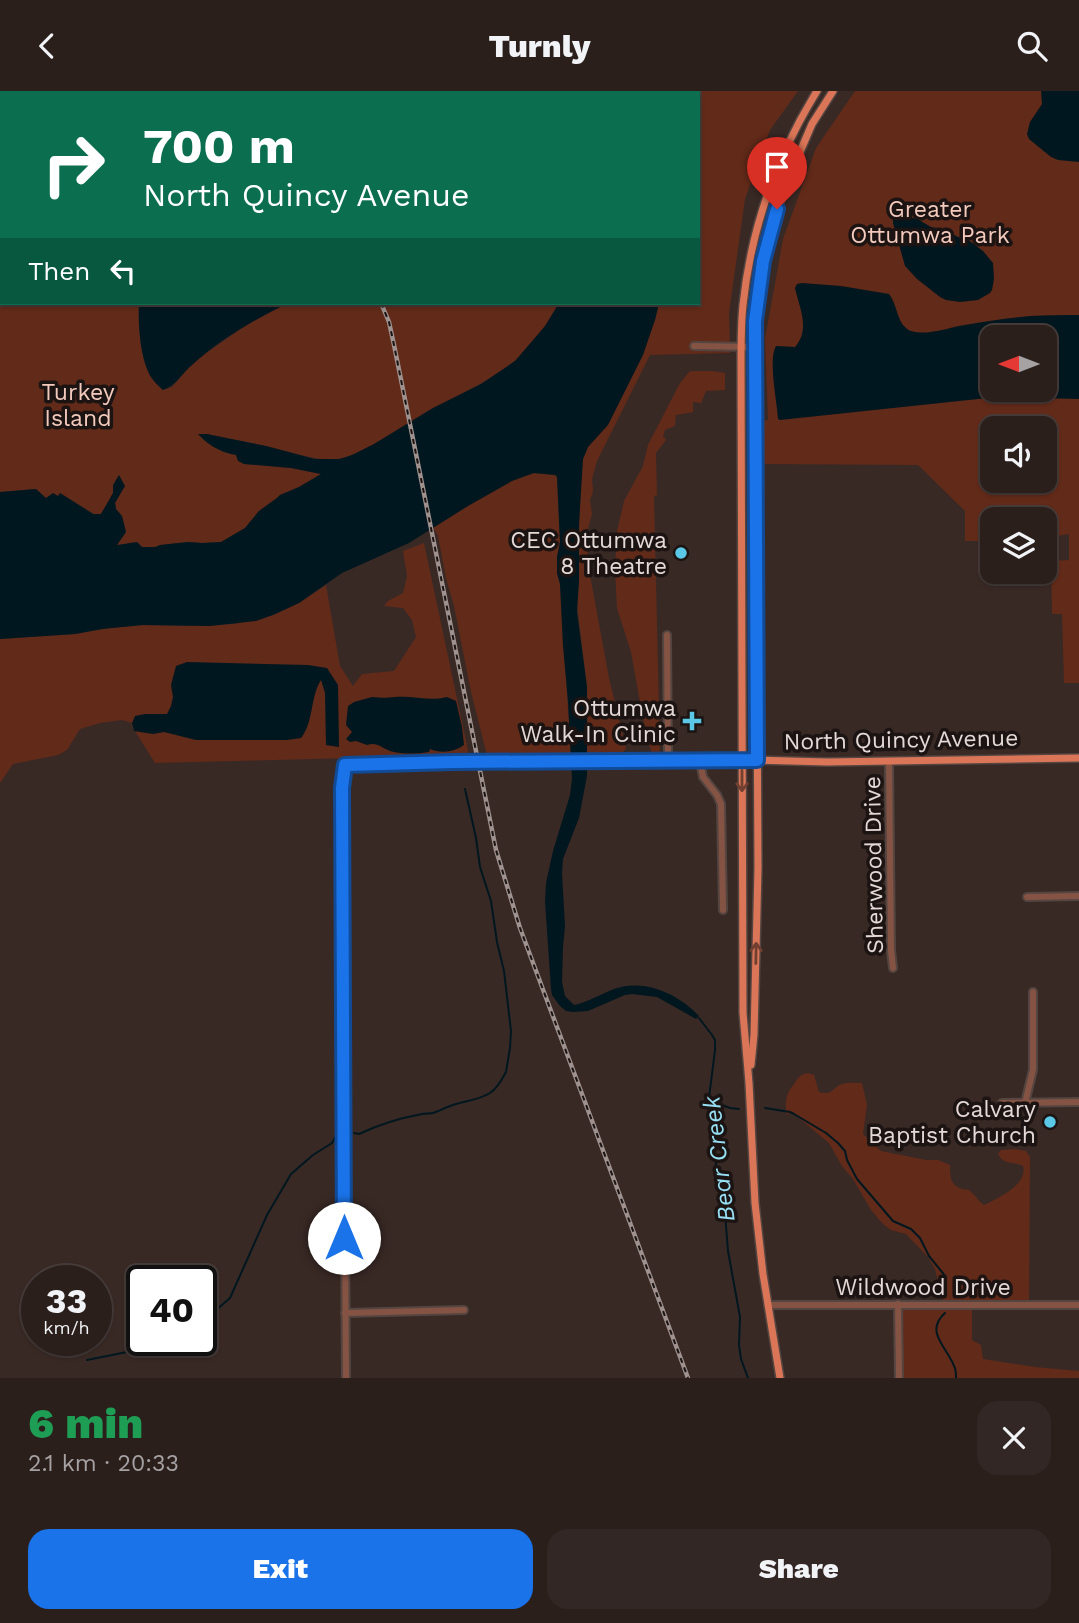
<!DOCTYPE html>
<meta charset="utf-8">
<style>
:root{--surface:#2b1f1c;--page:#332725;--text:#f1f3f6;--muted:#a6a2a3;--line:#473d3b;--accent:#1a73e8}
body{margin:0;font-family:"Work Sans",sans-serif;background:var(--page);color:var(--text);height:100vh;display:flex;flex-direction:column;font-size:26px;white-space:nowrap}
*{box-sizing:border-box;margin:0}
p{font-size:23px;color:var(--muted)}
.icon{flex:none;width:38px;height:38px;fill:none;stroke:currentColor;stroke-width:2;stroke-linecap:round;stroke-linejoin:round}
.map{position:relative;height:1287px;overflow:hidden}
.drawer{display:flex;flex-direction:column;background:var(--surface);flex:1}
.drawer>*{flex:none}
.hud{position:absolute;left:0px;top:0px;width:700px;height:214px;box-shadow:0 2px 5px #0004,0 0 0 2px var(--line);background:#0b6e4f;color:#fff;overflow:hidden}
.needle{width:46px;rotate:270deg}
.controls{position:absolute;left:980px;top:234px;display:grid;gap:14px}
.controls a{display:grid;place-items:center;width:77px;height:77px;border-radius:14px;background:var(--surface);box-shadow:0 2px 5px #0004,0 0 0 2px var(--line);font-size:35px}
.speed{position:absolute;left:21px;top:1174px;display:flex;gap:14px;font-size:35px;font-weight:700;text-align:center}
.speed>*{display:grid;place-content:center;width:91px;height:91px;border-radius:50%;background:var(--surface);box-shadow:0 2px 5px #0004,0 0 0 2px var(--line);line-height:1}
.speed small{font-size:18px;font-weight:400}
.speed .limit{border:4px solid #111;border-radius:10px;background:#fff;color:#111}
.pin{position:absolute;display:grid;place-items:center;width:60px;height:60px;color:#fff;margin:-72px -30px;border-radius:50% 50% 50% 0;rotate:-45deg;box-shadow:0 0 7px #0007}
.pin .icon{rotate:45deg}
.me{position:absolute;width:77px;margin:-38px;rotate:0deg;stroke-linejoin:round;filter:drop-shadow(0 0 5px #0008)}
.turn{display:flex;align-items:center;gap:24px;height:147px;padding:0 28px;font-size:32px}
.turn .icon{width:91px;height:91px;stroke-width:2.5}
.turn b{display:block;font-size:49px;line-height:60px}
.then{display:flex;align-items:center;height:66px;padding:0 28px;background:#0003;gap:14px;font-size:26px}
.round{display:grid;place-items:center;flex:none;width:74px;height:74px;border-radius:21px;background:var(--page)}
.summary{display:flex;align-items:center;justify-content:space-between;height:119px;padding:0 28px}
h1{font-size:42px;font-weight:800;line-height:52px;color:#1e9e55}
.action{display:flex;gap:14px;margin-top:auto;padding:14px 28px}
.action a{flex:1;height:80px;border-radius:21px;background:var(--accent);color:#fff;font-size:28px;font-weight:800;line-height:80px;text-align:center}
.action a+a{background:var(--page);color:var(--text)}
header{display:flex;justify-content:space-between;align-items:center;height:91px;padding:0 28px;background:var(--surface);font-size:32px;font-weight:800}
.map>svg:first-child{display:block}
.green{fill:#622a19;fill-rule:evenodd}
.water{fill:#00171f;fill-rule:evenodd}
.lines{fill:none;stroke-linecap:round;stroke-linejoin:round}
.stream{stroke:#00171f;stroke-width:2}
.minor-casing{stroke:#544541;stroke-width:10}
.major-casing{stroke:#544541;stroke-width:10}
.minor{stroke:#855344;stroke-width:6}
.major{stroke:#da7557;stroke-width:7}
.rail-casing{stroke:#9e918e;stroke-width:4.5}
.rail{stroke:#1b1412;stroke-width:2;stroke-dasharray:5;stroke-linecap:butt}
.oneway{stroke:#714031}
.route-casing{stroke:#114b97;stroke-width:18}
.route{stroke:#1a73e8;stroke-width:12}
.poi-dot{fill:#5ac8e6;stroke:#1b1412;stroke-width:2.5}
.labels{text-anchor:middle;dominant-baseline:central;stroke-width:7;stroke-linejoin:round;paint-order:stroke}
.park-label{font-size:23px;fill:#f4cabd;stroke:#1b1412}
.poi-label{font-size:23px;fill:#e4d9d6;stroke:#1b1412;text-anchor:end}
.street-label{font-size:23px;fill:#e4d9d6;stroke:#1b1412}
.water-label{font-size:24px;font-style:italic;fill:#97dff4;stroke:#1b1412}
</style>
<header><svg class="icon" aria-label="back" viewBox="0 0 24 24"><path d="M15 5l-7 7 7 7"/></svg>Turnly<svg class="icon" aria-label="search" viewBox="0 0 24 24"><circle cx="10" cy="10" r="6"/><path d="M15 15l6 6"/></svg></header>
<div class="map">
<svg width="1079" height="1287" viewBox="0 0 1079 1287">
<rect width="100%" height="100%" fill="#392925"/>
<!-- green -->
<g class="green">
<path d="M672 0H798L770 39 745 108 729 222 730 262 650 264 597 370 592 388 593 400 590 409 592 423 587 441 588 473 609 587 626 657 620 666 587 664V596L577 514 580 403 583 368 588 356 655 229 659 212H698V2H672Z"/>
<path d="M855 0H1079V592H1064L1062 523H1052V521L1051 470 1069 469V443L1045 447V429H992V450H965V420L918 374 754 373V330L768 329 765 248 783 148 816 57ZM992 247H1045V299H992ZM992 338H1045V390H992Z"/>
<path d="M0 187H2V212H139C138 233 140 267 151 286 154 291 159 295 163 299L172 296 191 274 209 260 251 231 288 212H559C549 232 534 252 518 267 492 291 456 304 426 321 404 334 361 365 337 368 313 370 292 361 269 356 249 351 227 348 207 343L204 349 223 361 236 364 244 373 291 377 321 383 299 396 280 404 277 407 259 420 245 437 221 451 202 452 188 451 160 454 155 457 142 456 137 451 116 455 126 441 122 425 116 418 113 394 114 402 101 423H94L60 402 58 405 46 408 36 398 0 401Z"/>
<path d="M690 280H712L725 282V299L706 300 701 312 693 311V321L676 324 675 335 665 339 663 345 666 349 656 362 657 404 654 405 660 663H652L643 628 631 561 617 517 615 478 617 440 624 410 643 375 648 354 680 292Z"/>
<path d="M534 382 555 384 557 386 560 451 557 466V482L560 493 571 665 487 664 471 601 454 515 446 487 438 445 433 436C466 418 497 391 534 382Z"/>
<path d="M424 452 469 664 155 672 133 637 132 632 122 629 100 632 80 638 67 659 58 664 13 673 0 692V548L75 543 109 537 143 534 186 535 235 533 273 524 299 512 326 494 340 575 353 595 362 583 394 580 416 546 412 529 403 517 384 515 388 510 403 502 407 485 403 460Z"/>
<path d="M808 982 814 984 819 1001C834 1005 831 997 842 993 847 991 857 992 862 992L867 1014 863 1043 881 1060 926 1069H938L950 1074C950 1085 950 1094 962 1098 968 1100 967 1096 972 1102 977 1106 978 1110 984 1114 998 1107 1028 1094 1023 1075 1014 1070 1004 1075 998 1063L1001 1059 1015 1058 1026 1060 1030 1066 1029 1214 972 1213V1249L981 1254 983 1268 1035 1276 1079 1280V1287H899L898 1213H944L935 1178 928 1166 906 1143 891 1139 883 1133 871 1119 853 1088 842 1075 829 1052 793 1022 786 1023C786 1009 785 1004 794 993 799 986 799 984 808 982Z"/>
</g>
<!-- water -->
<g class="water">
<path d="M1041 0H1079V71L1058 69 1051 66 1029 48 1027 43 1030 31 1042 13Z"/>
<path d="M910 126 919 129 931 136 943 138 958 146 967 148 983 160 993 172 994 188 992 199 990 202 978 209 960 211 946 209 940 206 917 188 905 175 893 132V129L897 127Z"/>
<path d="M802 192 841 195 889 203C897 213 897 230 906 237 917 247 946 238 959 235 982 231 1006 227 1030 225 1046 224 1063 224 1079 224V308L997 306 780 329 778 328C777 310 768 269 776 255L795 256C811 238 799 216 795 197L797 193ZM992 247H1045V299H992Z"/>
<path d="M139 212H288C254 229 220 248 192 274 182 282 176 295 163 299 159 295 154 291 151 286 140 267 138 233 139 212Z"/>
<path d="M559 212H659L655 229 643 264 608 334 588 356 583 368 579 433V490L577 521 587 596V685L579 727 563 768 562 782 565 835 563 856 562 891 565 905 574 914C588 911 601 903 614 898 644 887 679 903 699 925L696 928 657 906 632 903 625 904 588 920 573 921 566 920 560 915 552 904 551 898 545 811 546 792 553 760 570 704 572 688 568 610 563 555 560 493 557 482V466L560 451 557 386 555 384 534 382 512 390 468 415 409 452 342 482 299 512 273 524 256 530 210 535 143 534 102 538 75 543 0 548V401L36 398 46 407 53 402 58 405 60 402 93 423H101L113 402V394L119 384 125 395 115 412 116 418 122 425 126 441 117 454 137 451 142 456H155L160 454 188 451 202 452 221 451 245 437 259 420 277 407 280 404 299 396 321 383 291 377 244 373 238 370 236 364C221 361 209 355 198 343H207L266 355 315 368H340L352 364 374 353 433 317 481 293 515 270 545 235Z"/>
<path d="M187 571 308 574 327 577 338 594 339 656 326 654 325 602 321 589C310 606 314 631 301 647L287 649H196L164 641 153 643 134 640 132 632 135 625 145 623H167L171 615 173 606 171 594 176 575Z"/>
<path d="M372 606C382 607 385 607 395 606 413 604 429 611 447 606L456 610 462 636 464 654C454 661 442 663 430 658L429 661C417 663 405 663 394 661 383 659 378 650 367 654L356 650 350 651 346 648 352 641 346 634 348 615 354 611Z"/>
</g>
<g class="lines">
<!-- stream -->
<g class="stream">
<path d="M699 927 712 944 715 949V959L709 1007 718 1092 724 1110 728 1160 740 1226 739 1254 741 1268 748 1287"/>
<path d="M711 1010 730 1017 739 1018"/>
<path d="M765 1017 790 1021 794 1023 826 1042 838 1052 845 1060 847 1069 857 1088 893 1130 911 1138 920 1147 929 1165 946 1186 945 1205"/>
<path d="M354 1042 359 1043C378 1034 400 1027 422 1023 425 1022 429 1023 433 1022 439 1020 446 1016 453 1014 465 1010 479 1009 490 1002 498 997 502 988 506 981L510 957 511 940 504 880 497 851 491 810 480 776 476 747 465 698"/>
<path d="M945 1222C924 1241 947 1256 954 1275 956 1278 956 1283 956 1287"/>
<path d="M201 1232 230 1207 267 1124 291 1083 313 1064 332 1052 339 1040"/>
<path d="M87 1269 142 1258 169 1250"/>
</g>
<!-- minor casing -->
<g class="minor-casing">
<g id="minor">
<path d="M168 2V0"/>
<path d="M694 255 755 256"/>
<path d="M667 544 668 671"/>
<path d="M700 670 703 686 717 704 721 713 723 819"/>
<path d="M889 670 891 859 893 877"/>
<path d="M1027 806 1079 805"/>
<path d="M1002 1012 1079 1011"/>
<path d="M1025 1012 1033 979V901"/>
<path d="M898 1213 899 1287"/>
<path d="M768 1214H1079"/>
<path d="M345 1222 464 1219"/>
<path d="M346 1287 342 697 345 674 452 671 757 669"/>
</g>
</g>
<!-- major casing -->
<g class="major-casing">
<g id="major">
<path d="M757 669 827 671 1079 667"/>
<path d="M751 974 754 944 758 777 755 230 763 170 770 140 785 96 812 33 833 0"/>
<path d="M780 1287 763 1183 755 1112 749 992 743 922 741 273C741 254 741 233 743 214 751 137 777 65 817 0"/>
</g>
</g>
<!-- minor -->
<use href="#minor" class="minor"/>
<!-- major -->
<use href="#major" class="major"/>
<!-- rail casing -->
<g class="rail-casing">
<g id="rail">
<path d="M176 0 179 2"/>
<path d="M60 2 62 0"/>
<path d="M0 65 2 63"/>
<path d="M381 212 389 231 394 254 496 759 520 837 688 1287"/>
</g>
</g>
<!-- rail -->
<use href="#rail" class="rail"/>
</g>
<!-- one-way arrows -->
<defs><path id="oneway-shaft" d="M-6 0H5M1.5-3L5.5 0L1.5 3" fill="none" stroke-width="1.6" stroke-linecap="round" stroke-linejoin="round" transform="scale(1.75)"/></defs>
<g class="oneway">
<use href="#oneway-shaft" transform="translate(742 690) rotate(90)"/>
<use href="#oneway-shaft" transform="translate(756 862) rotate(-89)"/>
</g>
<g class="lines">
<!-- route casing -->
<g class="route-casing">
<path id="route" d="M344 1147 342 697 345 674 452 671 757 669 755 230 763 170 777 118"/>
</g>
<!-- route -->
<use href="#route" class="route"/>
</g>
<!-- markers -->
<g class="poi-dot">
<circle cx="681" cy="462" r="7"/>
<path d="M688.5 619.5h7v7h7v7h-7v7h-7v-7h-7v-7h7z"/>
<circle cx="1050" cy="1031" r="7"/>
</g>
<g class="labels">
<!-- park labels -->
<g class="park-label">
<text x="930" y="118">Greater<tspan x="930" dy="26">Ottumwa Park</tspan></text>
<text x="78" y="301">Turkey<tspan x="78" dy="26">Island</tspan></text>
</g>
<!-- poi labels -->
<g class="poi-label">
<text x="667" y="449">CEC Ottumwa<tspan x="667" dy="26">8 Theatre</tspan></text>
<text x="676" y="617">Ottumwa<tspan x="676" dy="26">Walk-In Clinic</tspan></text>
<text x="1036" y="1018">Calvary<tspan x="1036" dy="26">Baptist Church</tspan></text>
</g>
<!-- street labels -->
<g class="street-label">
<text transform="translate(901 649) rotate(-1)">North Quincy Avenue</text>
<text transform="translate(874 774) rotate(-91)">Sherwood Drive</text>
<text x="923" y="1196">Wildwood Drive</text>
</g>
<!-- water labels -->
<g class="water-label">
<text transform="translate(719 1068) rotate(-97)">Bear Creek</text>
</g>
</g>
</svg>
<div class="controls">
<a><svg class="needle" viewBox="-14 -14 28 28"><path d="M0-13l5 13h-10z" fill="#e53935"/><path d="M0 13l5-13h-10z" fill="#a6a2a3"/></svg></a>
<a><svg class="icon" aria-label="sound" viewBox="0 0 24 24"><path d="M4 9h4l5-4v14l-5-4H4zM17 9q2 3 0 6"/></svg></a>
<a><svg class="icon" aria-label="layers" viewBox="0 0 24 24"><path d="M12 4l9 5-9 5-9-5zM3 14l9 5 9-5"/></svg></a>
</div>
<div class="speed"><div>33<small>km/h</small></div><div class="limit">40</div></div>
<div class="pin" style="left:777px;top:118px;background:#d93025"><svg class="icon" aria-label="arrive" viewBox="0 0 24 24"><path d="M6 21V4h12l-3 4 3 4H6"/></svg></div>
<svg class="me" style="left:344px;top:1147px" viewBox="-20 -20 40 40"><circle r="19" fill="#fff"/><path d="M0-13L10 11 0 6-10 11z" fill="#1a73e8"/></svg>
<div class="hud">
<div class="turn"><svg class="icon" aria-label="right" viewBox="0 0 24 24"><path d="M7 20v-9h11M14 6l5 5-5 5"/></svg><div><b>700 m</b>North Quincy Avenue</div></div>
<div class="then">Then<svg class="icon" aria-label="left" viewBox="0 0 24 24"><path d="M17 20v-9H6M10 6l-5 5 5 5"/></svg></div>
</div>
</div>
<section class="drawer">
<div class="summary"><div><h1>6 min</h1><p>2.1 km · 20:33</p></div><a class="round"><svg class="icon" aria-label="close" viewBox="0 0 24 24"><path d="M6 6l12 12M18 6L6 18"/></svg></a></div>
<div class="action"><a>Exit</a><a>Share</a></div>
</section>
